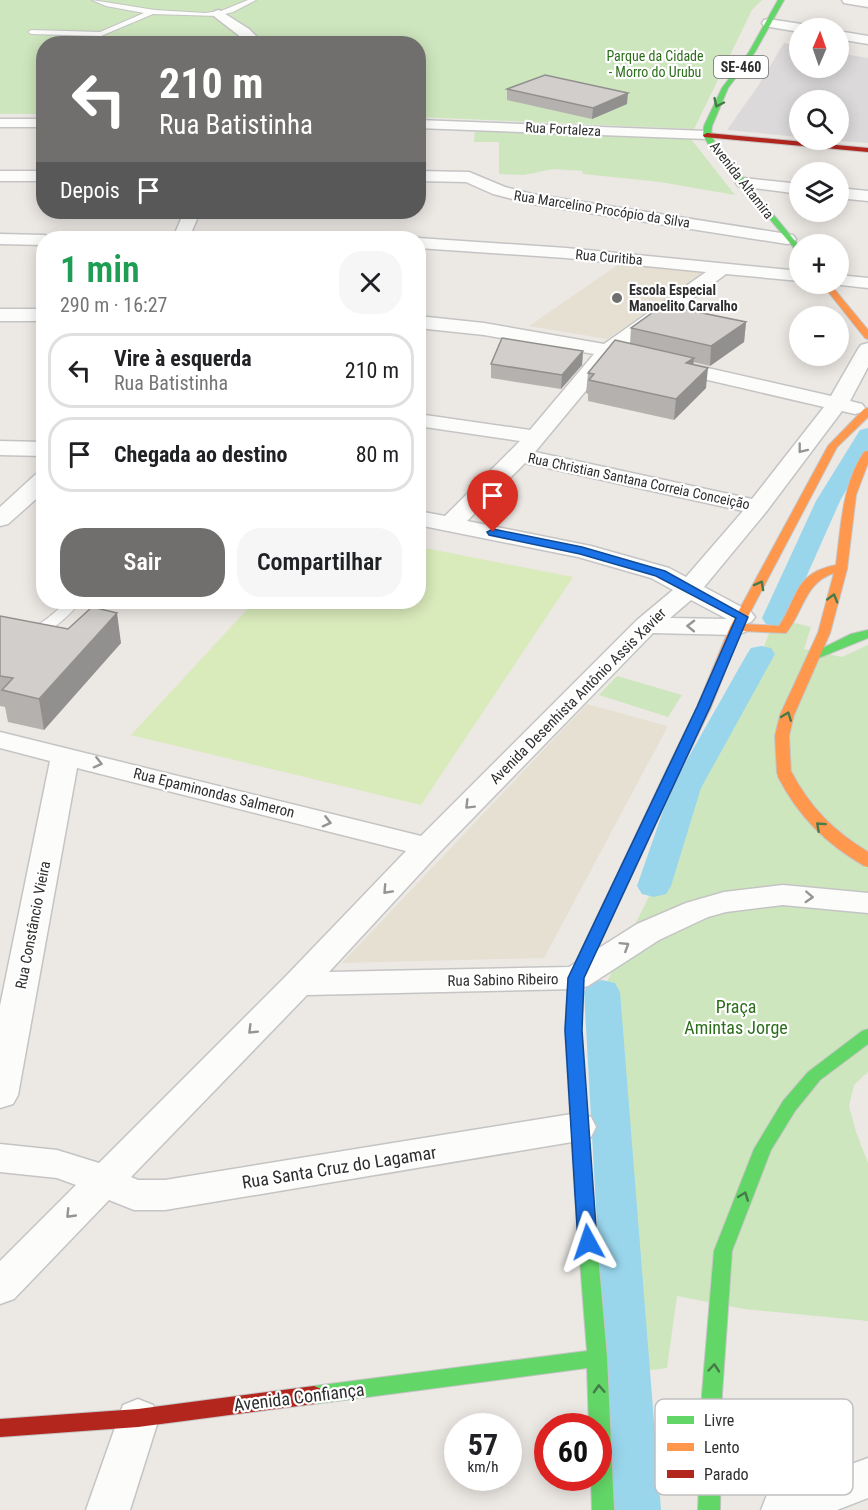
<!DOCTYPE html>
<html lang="pt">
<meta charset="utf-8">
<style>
:root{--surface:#fff;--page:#f6f6f6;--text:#202124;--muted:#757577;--line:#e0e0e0;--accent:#706f6e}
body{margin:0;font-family:"Roboto Condensed",sans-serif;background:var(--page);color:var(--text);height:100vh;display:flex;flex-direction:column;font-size:22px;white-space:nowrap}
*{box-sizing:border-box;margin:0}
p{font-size:20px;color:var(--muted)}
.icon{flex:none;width:33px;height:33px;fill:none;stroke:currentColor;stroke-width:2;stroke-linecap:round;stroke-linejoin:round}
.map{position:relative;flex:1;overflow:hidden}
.details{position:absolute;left:36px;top:231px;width:390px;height:378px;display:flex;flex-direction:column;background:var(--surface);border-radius:24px;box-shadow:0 3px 15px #0003}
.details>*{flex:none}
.top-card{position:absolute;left:36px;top:36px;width:390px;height:183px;border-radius:24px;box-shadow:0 3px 15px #0003;background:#706f6e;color:#fff;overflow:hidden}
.needle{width:39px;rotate:2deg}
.controls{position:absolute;left:789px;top:18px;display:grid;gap:12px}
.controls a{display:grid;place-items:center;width:60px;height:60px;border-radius:50%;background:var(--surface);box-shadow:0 3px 15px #0003;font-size:30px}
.speed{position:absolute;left:444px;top:1413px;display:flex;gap:12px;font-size:30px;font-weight:700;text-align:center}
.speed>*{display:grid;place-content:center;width:78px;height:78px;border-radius:50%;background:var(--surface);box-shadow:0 3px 15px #0003;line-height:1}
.speed small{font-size:15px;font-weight:400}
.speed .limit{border:9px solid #d22;background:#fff;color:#111}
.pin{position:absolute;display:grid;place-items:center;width:51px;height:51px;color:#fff;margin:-62px -26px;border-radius:50% 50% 50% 0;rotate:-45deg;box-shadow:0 0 6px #0007}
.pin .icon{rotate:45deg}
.me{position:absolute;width:66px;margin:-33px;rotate:355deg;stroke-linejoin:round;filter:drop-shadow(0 0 4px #0008)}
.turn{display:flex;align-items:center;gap:21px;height:126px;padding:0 24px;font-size:27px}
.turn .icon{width:78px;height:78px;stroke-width:2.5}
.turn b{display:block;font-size:42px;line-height:51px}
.then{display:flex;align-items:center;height:57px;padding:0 24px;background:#0003;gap:12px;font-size:22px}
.round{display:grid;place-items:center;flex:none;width:63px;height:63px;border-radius:24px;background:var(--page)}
.summary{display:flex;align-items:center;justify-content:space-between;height:102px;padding:0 24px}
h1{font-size:36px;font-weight:600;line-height:45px;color:#1e9e55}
.action{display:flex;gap:12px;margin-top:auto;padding:12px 24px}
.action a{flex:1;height:69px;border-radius:24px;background:var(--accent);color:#fff;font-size:24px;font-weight:600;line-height:69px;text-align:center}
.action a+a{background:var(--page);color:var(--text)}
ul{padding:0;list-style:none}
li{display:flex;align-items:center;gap:18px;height:75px;margin:0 12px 9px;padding:0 12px;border:3px solid var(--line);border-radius:24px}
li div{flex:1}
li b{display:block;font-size:22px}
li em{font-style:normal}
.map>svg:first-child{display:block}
.industrial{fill:#dcd9db}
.education{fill:#e6e0d3}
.green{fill:#cee6be}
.pitch{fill:#d9eabb}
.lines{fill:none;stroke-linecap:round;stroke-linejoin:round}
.canal{fill:#99d6ec;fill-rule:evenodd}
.lane-casing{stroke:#c5c4c5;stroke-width:2}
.street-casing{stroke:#c5c4c5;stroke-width:3}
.fast-casing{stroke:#c5c4c5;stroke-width:2}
.slow-casing{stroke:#c5c4c5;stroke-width:2}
.jam-casing{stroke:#c5c4c5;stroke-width:2}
.lane{fill:#fcfcfb;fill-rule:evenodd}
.street{fill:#fcfcfb;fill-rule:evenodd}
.fast{fill:#63d668;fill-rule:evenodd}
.slow{fill:#ff974d;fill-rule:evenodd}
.jam{fill:#b3261e;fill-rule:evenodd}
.slow-bridge-casing{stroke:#c6c5c4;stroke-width:16;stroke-linecap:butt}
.slow-bridge{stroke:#ff974d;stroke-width:14}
.wall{fill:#b4b1af}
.shaded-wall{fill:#92908e}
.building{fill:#d1cecb;stroke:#92908e;stroke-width:1.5}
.oneway{stroke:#467a48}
.oneway2{stroke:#959594}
.route{fill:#1a73e8;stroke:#114b97;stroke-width:1.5}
.poi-dot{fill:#706f6e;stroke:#fff;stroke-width:2}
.labels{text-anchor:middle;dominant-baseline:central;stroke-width:4.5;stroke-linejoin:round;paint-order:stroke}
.far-park-label{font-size:14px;fill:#2c6e1b;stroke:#fff}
.shield{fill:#fff;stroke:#6d6d6d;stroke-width:1.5}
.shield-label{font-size:14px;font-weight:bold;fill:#2e2e2e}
.far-street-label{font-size:14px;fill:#2e2e2e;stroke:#fff}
.far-poi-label{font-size:14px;font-weight:bold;fill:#2e2e2e;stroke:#fff;text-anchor:start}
.street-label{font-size:15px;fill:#2e2e2e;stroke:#fff}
.near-park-label{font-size:18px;fill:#2c6e1b;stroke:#fff}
.near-street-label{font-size:18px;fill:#2e2e2e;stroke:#fff}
.key{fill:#fff;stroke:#c0c0c0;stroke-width:1.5}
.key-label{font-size:16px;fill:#2e2e2e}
</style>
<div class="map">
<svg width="868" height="1510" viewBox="0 0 868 1510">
<rect width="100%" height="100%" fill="#ece8e4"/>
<!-- industrial -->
<path class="industrial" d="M784 43 799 46 800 68H838L839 53 868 58V143L827 140H838V100H800L799 137 727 130 758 86Z"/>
<!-- education -->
<g class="education">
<path d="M622 262 707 271 607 339 529 326Z"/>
<path d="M587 704 668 726 544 958 342 963Z"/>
</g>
<!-- green -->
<g class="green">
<path d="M0 0H762L752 10 694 129 419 117 418 44H44L43 114H0Z"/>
<path d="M475 130 691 139 735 195 660 182 583 174 582 171 553 169 524 175 499 174V142H474Z"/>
<path d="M775 618 811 627 804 649 842 657 868 645V1072L854 1085 849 1106 856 1132 868 1163V1321L744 1309 677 1296 667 1368 642 1371 635 1322 602 992 654 886 686 788 761 654Z"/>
<path d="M617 676 682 695 668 717 599 695Z"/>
</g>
<!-- pitch -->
<path class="pitch" d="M419 547 573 577 421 805 131 735 254 602H418Z"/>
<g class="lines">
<!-- canal -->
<g class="canal">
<path d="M868 428V451L840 501 788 618 784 624 775 626 766 624 762 618 816 501 860 430Z"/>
<path d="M761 646 771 648 775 654 701 788 671 886 666 894 654 897 642 894 637 886 671 788 747 654 751 648Z"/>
<path d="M602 980 615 983 620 992 661 1510H613L584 992 589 983Z"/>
</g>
<!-- lane casing -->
<g class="lane-casing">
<g id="lane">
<path d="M92 0 155 10 205 13 221 11 248 0H256L233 12 217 16 153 14 101 36 31 34 28 32 31 30 100 32 144 13 106 6Z"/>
<path d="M66 602H80C60 628 33 644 0 640V632C29 636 46 621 66 602Z"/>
</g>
</g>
<!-- street casing -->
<g class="street-casing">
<g id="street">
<path d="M842 0H868V7L844 3Z"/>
<path d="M219 10 249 29 264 44H250L215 17 213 14 215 11Z"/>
<path d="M768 19 801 24 807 28H800V32L764 26 762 23 764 20Z"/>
<path d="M838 31 868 36V44L838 39Z"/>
<rect x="0" y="119" width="44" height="8"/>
<path d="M418 120 707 131 714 135 707 139 418 128Z"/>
<rect x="0" y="171" width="44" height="10"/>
<path d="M418 171 469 172 505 187 532 194 787 234 793 235 796 239 793 243 787 244 532 204 493 194 466 182 418 181Z"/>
<path d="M744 178 800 184V194L738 186 736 183Z"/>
<path d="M838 188 868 191V201L838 198Z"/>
<path d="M184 212H200L189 238H173Z"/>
<path d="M0 234 44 235 52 238H44V245L0 244Z"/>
<path d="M415 238H418L566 248 800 271V281L726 274 624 349 831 396 858 349 861 345 868 343V367L850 401 862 404 865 408 862 412 855 414 842 411 766 512 704 587 751 612 755 617 751 622 746 624 749 627 745 632 736 635 653 633 438 854 329 972 569 967 637 924 686 903 724 892 783 885 868 893V913L783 905 726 912 708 917 659 940 588 986 576 989 307 995 131 1177 138 1180H165L578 1113 591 1117 596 1127 591 1137 578 1141 165 1210H134L109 1200 14 1299 0 1304V1261L76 1185 57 1178 0 1172V1144L57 1150 99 1163 286 976 406 851 77 768 18 1095 13 1104 0 1108V1006L50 761 0 748V732L421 836 637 620 673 590 651 578 578 557 418 525V511L445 516 520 441 418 426V414L530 430 594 354 484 335 418 328V316L484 323 604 344 706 272 566 258 418 248V238ZM613 358 824 407 752 499 535 452ZM525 463 743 511 686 577 669 568 591 546 467 521ZM691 600 727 619 670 618Z"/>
<path d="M838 275 868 278V288L832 284H838Z"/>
<rect x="0" y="309" width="44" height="12"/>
<path d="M0 441 44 442V456L0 455Z"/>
<path d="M44 472V492L8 524 0 526V507L36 474Z"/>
<path d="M138 1399 153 1405 159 1418 130 1510H86L123 1405Z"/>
<path d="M868 1458V1498L837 1510H761L767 1495Z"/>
</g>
</g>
<!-- fast casing -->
<g class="fast-casing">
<g id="fast">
<path d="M778 0H784L755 52 728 88 712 126 711 135 717 146 800 247V255L711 149 703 135 704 126 722 88 749 52Z"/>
<path d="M868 630V638L821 657 817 658 811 654 851 634Z"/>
<path d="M868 1029V1044L820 1080 795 1111 771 1150 732 1251 722 1394 720 1510H698L702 1394 714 1251 754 1149 783 1101 808 1072 862 1031Z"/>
<path d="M584 1191 590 1193 593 1198 607 1358 614 1510H592L591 1478H598V1426H589L587 1368 314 1404 307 1401 304 1395 307 1389 314 1386 587 1351 575 1198 578 1193Z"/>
</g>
</g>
<!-- slow casing -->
<g class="slow-casing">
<g id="slow">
<path d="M822 284H830L868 330V339L865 338Z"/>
<path d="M868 408V417L837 447 744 624 779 626C798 598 794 573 836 565 841 527 842 485 864 452L868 451V463L856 495 847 569 830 633 794 715 789 736 791 773 784 777 777 773 775 736 780 715 818 633 834 573C804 583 804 611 786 633L741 631 711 707 682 767 680 770H670L668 767 697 707 730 627 828 446 864 409Z"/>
</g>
</g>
<!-- jam casing -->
<g class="jam-casing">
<g id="jam">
<path d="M707 133 868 148V152L704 137 703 135Z"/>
<path d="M675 763 682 767 584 978 581 1030 593 1198 590 1203 584 1205 578 1203 575 1198 565 1030 568 978 668 767Z"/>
<path d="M314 1386 321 1389 324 1395 321 1401 314 1404 138 1427 0 1437V1419L138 1409Z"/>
</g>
</g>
<!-- lane -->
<use href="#lane" class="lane"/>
<!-- street -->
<use href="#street" class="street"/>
<!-- fast -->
<use href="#fast" class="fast"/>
<!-- slow -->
<use href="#slow" class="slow"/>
<!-- jam -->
<use href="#jam" class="jam"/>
<!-- slow-bridge casing -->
<g class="slow-bridge-casing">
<path id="slow-bridge" d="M784 773C804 812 830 838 868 860"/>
</g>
<!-- slow-bridge -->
<use href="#slow-bridge" class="slow-bridge"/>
</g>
<!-- wall -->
<g class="wall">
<path d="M507 89 627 104 592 119 507 100Z"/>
<path d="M746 322 744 342 710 366 693 362V365L706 388 674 420 588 401V394L586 393 588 373 630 344 631 328Z"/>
<path d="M583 351 582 365 561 389 491 378V364Z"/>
<path d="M0 616 121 643 44 730 8 722 5 707 0 706Z"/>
</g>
<!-- shaded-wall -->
<g class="shaded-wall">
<path d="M628 93 627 104 592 119 593 108Z"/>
<path d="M746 322 744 342 710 366 711 346Z"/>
<path d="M583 351 582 365 561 389 562 375Z"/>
<path d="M694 358 692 379 686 363Z"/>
<path d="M708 368 706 388 674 420 676 399Z"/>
<path d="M117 613 121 643 44 730 39 699Z"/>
</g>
<!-- building -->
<g class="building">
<path d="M545 75 628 93 593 108 507 89Z"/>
<path d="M663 305 746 322 711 346 631 328Z"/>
<path d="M502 338 583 351 562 375 491 364Z"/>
<path d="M615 340 694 358 686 363 708 368 676 399 589 380 594 374 588 373Z"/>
<path d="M92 607 117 613 39 699 2 690 13 678 0 676V616L68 629Z"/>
</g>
<!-- one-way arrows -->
<defs><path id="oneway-chevron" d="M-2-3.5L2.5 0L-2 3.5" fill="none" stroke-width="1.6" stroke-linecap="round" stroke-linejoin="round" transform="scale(1.5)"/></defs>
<g class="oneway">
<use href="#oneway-chevron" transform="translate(718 103) rotate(115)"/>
<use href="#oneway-chevron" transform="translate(760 585) rotate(-61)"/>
<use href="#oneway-chevron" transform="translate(833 598) rotate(-74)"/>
<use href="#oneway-chevron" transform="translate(787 716) rotate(-69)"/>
<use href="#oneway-chevron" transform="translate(820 826) rotate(-138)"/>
<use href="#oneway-chevron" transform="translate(744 1196) rotate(-69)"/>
<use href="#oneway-chevron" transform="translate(714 1368) rotate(-85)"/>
<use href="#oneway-chevron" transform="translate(599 1389) rotate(-93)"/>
</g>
<g class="oneway2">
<use href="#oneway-chevron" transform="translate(802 449) rotate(128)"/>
<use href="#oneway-chevron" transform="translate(691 626) rotate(-179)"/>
<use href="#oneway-chevron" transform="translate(98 763) rotate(14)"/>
<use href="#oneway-chevron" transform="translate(469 805) rotate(135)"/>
<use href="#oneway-chevron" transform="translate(327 822) rotate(14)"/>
<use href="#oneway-chevron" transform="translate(387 890) rotate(133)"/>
<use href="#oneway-chevron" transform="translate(809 897) rotate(3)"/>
<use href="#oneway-chevron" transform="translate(625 946) rotate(-32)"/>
<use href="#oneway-chevron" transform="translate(252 1030) rotate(135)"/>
<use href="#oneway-chevron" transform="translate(70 1214) rotate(134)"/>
</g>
<!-- route -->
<path class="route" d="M493 529 582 547 665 571 748 617 710 707 584 978 582 1030 597 1242 594 1248 588 1250 581 1248 578 1242 565 1030 568 978 697 707 736 618 656 576 580 554 489 535 487 532Z"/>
<!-- markers -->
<circle class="poi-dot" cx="617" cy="298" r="6"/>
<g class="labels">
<!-- far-park labels -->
<g class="far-park-label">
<text x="655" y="56">Parque da Cidade<tspan x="655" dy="16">- Morro do Urubu</tspan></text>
</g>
<!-- shield labels -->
<rect class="shield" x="714" y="56" width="54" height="22" rx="4.5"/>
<g class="shield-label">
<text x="741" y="67">SE-460</text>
</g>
<!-- far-street labels -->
<g class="far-street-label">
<text transform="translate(563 129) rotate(3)">Rua Fortaleza</text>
<text transform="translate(742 180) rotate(52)">Avenida Altamira</text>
<text transform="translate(602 209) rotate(9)">Rua Marcelino Procópio da Silva</text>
<text transform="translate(609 257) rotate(5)">Rua Curitiba</text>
<text transform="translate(639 481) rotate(12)">Rua Christian Santana Correia Conceição</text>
</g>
<!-- far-poi labels -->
<g class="far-poi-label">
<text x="629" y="290">Escola Especial<tspan x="629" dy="16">Manoelito Carvalho</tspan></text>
</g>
<!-- street labels -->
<g class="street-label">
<text transform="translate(578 696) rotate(-45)">Avenida Desenhista Antônio Assis Xavier</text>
<text transform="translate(214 793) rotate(14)">Rua Epaminondas Salmeron</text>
<text transform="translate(33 925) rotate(-79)">Rua Constâncio Vieira</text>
<text transform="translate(503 980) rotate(-1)">Rua Sabino Ribeiro</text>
</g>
<!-- near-park labels -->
<g class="near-park-label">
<text x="736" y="1006">Praça<tspan x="736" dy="21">Amintas Jorge</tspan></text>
</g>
<!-- near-street labels -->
<g class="near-street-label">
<text transform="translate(339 1167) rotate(-9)">Rua Santa Cruz do Lagamar</text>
<text transform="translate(299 1397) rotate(-7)">Avenida Confiança</text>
</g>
</g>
<!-- legend -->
<rect x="655" y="1399" width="198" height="96" rx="9" class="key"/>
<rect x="667" y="1416" width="27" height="8" fill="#63d668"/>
<rect x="667" y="1443" width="27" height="8" fill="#ff974d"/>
<rect x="667" y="1470" width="27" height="8" fill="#b3261e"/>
<g class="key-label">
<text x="704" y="1426">Livre</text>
<text x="704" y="1453">Lento</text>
<text x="704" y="1480">Parado</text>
</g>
</svg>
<div class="controls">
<a><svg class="needle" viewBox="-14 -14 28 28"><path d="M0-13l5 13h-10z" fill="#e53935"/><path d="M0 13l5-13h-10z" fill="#757577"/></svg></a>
<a><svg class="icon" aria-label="search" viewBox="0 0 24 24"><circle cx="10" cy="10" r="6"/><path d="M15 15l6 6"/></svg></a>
<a><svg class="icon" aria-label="layers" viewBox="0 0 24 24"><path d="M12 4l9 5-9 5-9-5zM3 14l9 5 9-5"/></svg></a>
<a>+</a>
<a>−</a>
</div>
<div class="speed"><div>57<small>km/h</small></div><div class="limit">60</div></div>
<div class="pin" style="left:493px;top:532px;background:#d93025"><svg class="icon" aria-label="arrive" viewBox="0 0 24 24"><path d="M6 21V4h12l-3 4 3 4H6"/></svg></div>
<svg class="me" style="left:588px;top:1242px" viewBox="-20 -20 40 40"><path d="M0-17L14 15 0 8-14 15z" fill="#1a73e8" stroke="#fff" stroke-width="4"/></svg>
<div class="top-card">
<div class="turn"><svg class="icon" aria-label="left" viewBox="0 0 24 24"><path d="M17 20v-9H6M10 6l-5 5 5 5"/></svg><div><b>210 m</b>Rua Batistinha</div></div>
<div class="then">Depois<svg class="icon" aria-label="arrive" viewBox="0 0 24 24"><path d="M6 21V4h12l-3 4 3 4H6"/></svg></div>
</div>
<section class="details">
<div class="summary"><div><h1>1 min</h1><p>290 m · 16:27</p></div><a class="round"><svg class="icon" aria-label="close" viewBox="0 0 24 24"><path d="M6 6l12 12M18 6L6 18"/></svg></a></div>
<ul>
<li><svg class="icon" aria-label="left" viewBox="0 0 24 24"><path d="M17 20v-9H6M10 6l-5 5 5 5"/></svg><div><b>Vire à esquerda</b><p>Rua Batistinha</p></div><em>210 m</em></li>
<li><svg class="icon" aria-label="arrive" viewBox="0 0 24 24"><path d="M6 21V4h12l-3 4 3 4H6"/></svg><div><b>Chegada ao destino</b></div><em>80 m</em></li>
</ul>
<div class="action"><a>Sair</a><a>Compartilhar</a></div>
</section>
</div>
